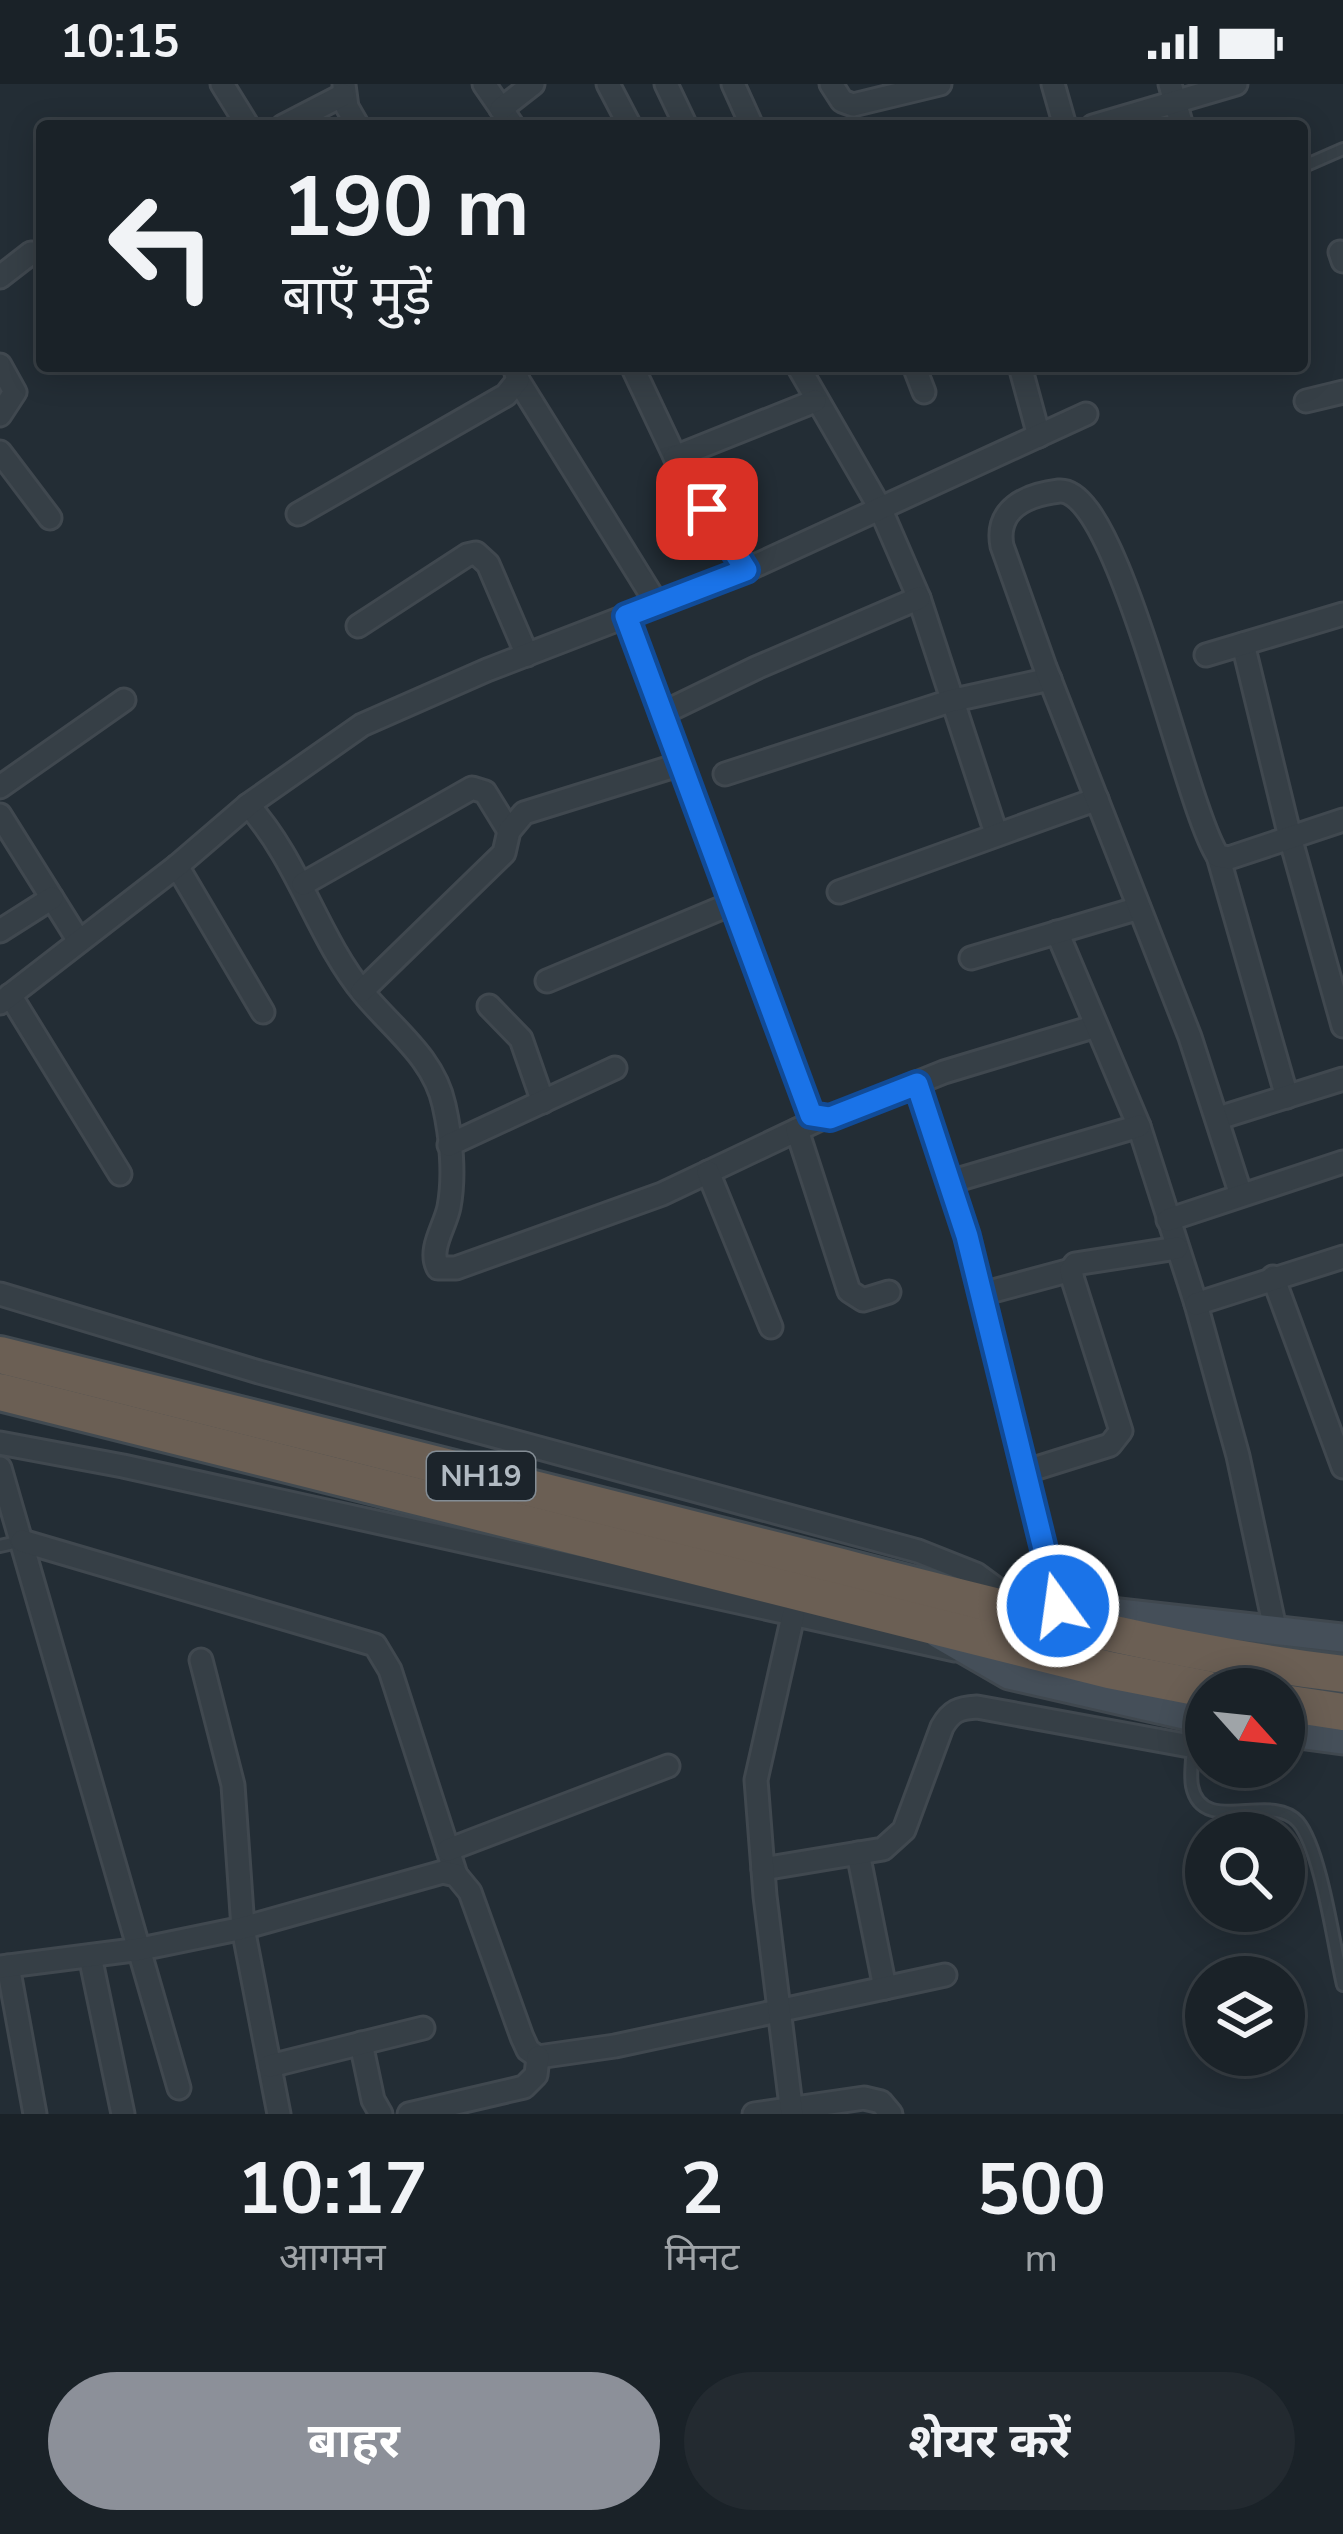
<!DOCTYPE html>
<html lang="hi">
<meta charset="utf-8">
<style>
:root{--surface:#1a2228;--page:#232a30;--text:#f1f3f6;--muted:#9fa4a8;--line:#383f45;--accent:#8c9099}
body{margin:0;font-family:"Nunito Sans","Noto Sans Devanagari",sans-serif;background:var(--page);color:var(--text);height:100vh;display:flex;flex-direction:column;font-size:45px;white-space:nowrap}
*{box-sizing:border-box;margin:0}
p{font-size:39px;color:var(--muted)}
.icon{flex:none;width:66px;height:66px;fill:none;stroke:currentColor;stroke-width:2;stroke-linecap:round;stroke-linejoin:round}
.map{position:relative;height:2030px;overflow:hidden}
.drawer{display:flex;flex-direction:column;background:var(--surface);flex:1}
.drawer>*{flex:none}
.banner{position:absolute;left:36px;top:36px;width:1272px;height:252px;border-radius:12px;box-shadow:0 6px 30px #0003,0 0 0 3px var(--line);background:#1a2228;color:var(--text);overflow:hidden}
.needle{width:78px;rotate:117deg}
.buttons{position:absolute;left:1185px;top:1584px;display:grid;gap:24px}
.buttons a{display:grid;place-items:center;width:120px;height:120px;border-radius:50%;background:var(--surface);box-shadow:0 6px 30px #0003,0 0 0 3px var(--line);font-size:60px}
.pin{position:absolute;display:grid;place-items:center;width:102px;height:102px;color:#fff;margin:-51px;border-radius:24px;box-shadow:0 6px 18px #0006}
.me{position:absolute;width:132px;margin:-66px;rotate:346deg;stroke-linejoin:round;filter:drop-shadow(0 0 9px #0008)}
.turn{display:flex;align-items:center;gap:42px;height:252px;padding:0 48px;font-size:54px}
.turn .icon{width:156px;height:156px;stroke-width:2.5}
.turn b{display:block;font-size:84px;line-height:102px}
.eta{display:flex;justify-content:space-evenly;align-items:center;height:204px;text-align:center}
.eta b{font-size:72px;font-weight:700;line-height:84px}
.cta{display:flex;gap:24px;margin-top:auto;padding:24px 48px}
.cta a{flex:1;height:138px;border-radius:72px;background:var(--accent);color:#fff;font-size:48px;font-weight:700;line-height:138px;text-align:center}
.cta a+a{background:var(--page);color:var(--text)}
.status{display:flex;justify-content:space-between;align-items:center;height:84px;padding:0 60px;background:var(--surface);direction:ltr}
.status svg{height:33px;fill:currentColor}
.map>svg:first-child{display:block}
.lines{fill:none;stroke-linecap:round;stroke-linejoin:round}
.lane-casing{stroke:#40484f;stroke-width:16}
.street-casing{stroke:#40484f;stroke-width:27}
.secondary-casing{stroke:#40484f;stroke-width:33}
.highway-casing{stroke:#414a51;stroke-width:42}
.lane{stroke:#363f46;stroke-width:10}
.street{stroke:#363f46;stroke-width:21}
.secondary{stroke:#454f59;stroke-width:27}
.highway{stroke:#6b5f54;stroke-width:36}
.route-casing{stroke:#114b97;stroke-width:30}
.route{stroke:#1a73e8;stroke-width:21}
.labels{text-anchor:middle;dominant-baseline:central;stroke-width:12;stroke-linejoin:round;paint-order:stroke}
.shield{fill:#1c242b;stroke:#848d95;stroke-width:3}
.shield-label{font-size:30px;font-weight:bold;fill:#b1bac2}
</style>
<div class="status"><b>10:15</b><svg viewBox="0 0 49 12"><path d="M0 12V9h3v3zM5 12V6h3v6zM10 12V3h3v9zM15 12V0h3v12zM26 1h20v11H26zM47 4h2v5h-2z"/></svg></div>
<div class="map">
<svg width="1343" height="2030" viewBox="0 0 1343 2030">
<rect width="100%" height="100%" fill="#232d35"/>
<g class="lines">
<!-- lane casing -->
<g class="lane-casing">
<g id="lane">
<path d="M1302 83 1343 65"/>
<path d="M0 1462 22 1457"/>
<path d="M1193 1665C1192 1676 1190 1691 1192 1702 1202 1753 1271 1707 1298 1738 1321 1765 1334 1863 1343 1901"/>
</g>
</g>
<!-- street casing -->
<g class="street-casing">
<g id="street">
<path d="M222 0 248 42"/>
<path d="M484 0 513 42"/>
<path d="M608 0 630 42"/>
<path d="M666 0 686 42"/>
<path d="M733 0 752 42"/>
<path d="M831 0 842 17 853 21 940 0"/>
<path d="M1053 0 1065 42"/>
<path d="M1170 0 1182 42"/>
<path d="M344 1 347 23 358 42"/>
<path d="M501 25 533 0"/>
<path d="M283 42 343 11"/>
<path d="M1093 42 1236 0"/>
<path d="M1340 168 1343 177"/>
<path d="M0 193 31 169"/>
<path d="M0 281 15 308 0 331"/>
<path d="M632 282 675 373 746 486"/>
<path d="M798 282 880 424 919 514 996 749"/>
<path d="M914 282 924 308"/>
<path d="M1020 282 1039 352"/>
<path d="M518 296 657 520"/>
<path d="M1306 317 1343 308"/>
<path d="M0 368 50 434"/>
<path d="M675 373 815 317"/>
<path d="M298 430 506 311 518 296 514 282"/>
<path d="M626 532 811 1031 830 1034 944 988 1096 942"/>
<path d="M358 542 467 471 476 469 488 480 527 571"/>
<path d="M1243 560 1290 753 1343 942"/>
<path d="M1206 571 1343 530"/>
<path d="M661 630 756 584 919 514"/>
<path d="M725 690 950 617 1050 595"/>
<path d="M0 703 124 616"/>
<path d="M248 721C299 777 317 853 364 910 394 946 434 974 444 1021 451 1052 455 1091 449 1123 445 1143 428 1165 438 1184H456L662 1110 820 1035"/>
<path d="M0 731 79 857"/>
<path d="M1218 772 1287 1013"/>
<path d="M177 782 263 928"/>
<path d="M303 800 472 704 485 708 509 747"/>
<path d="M839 808 1097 715"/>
<path d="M0 847 52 814"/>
<path d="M1057 848 1139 1042 1196 1220 1238 1372 1276 1549"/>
<path d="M971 874 1139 824"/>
<path d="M547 897 731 820"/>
<path d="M362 907 504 769 509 747 524 729 681 680"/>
<path d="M10 911 120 1090"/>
<path d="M0 919 177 782 248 721 362 641 487 586 746 486 1086 330"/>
<path d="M489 922 521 955 543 1018"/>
<path d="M917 999 967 1152 1058 1522"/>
<path d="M1219 1034 1343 995"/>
<path d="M797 1046 849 1207 863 1216 889 1208"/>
<path d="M449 1061 615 984"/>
<path d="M708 1088 771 1243"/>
<path d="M950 1098 1139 1042"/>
<path d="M1241 1111 1190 953 1045 583 1002 462C995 425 1026 411 1059 407 1119 401 1184 722 1218 772L1229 774 1343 736"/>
<path d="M1168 1136 1343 1078"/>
<path d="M1273 1193 1343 1383"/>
<path d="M0 1210 259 1288 918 1467 976 1490 1013 1517"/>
<path d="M982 1210 1071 1186"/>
<path d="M1196 1220 1343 1173"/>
<path d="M0 1359 123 1382 955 1566"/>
<path d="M0 1384 179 2004"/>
<path d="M1024 1388 1110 1361 1121 1347 1073 1196 1071 1186 1075 1180 1177 1164"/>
<path d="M22 1457 375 1561 390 1586 456 1791"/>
<path d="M201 1576 233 1701 243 1844 279 2030"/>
<path d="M448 1766 668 1682"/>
<path d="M858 1769 885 1904"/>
<path d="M763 1785 883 1765 904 1746 942 1643C951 1627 959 1624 977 1623L1206 1665"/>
<path d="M90 1872 123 2030"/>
<path d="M8 1882 35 2030"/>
<path d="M0 1883 141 1865 243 1844 443 1788 456 1791 470 1808 522 1953 528 1966 538 1973 615 1962 945 1891"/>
<path d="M361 1959 373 2016 381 2030"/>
<path d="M270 1982 423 1944"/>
<path d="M409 2030 524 2003 536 1991 538 1973"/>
<path d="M754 2030 864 2014 881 2018 891 2030"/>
<path d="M792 2030 765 1812 756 1696 793 1532"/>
</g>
</g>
<!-- secondary casing -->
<g class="secondary-casing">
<g id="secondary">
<path d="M1057 1522 1343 1554"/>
<path d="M938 1550 1009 1591 1206 1636"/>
<path d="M1284 1648 1343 1656"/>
</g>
</g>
<!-- highway casing -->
<g class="highway-casing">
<g id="highway">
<path d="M0 1271C256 1335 511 1399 767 1464 957 1512 1147 1566 1343 1590"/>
<path d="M0 1308 1109 1586 1206 1605"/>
<path d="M1284 1619 1343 1628"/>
</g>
</g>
<!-- lane -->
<use href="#lane" class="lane"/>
<!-- street -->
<use href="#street" class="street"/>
<!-- secondary -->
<use href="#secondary" class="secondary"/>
<!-- highway -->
<use href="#highway" class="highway"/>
</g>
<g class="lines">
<!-- route casing -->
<g class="route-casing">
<path id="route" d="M707 425 746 486 626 532 811 1031 830 1034 917 1000 967 1152 1058 1522"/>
</g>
<!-- route -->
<use href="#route" class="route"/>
</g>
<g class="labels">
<!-- shield labels -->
<rect class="shield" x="427" y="1368" width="108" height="48" rx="9"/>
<g class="shield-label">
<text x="481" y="1392">NH19</text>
</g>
</g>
</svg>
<div class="buttons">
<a><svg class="needle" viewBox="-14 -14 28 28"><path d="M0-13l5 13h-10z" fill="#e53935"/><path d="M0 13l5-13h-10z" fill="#9fa4a8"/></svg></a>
<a><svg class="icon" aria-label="search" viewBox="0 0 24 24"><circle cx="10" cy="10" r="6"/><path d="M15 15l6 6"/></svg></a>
<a><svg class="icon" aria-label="layers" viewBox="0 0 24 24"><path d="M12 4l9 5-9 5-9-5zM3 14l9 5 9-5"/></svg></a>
</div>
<div class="pin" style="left:707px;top:425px;background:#d93025"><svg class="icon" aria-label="arrive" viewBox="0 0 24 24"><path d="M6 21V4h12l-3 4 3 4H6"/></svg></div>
<svg class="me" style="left:1058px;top:1522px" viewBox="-20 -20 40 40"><circle r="17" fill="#1a73e8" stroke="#fff" stroke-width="3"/><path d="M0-11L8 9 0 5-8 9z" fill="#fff"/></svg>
<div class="banner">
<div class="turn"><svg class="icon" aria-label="left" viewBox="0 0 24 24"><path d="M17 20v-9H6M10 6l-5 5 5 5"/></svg><div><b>190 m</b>बाएँ मुड़ें</div></div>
</div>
</div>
<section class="drawer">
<div class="eta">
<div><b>10:17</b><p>आगमन</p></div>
<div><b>2</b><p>मिनट</p></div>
<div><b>500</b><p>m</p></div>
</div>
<div class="cta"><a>बाहर</a><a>शेयर करें</a></div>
</section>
